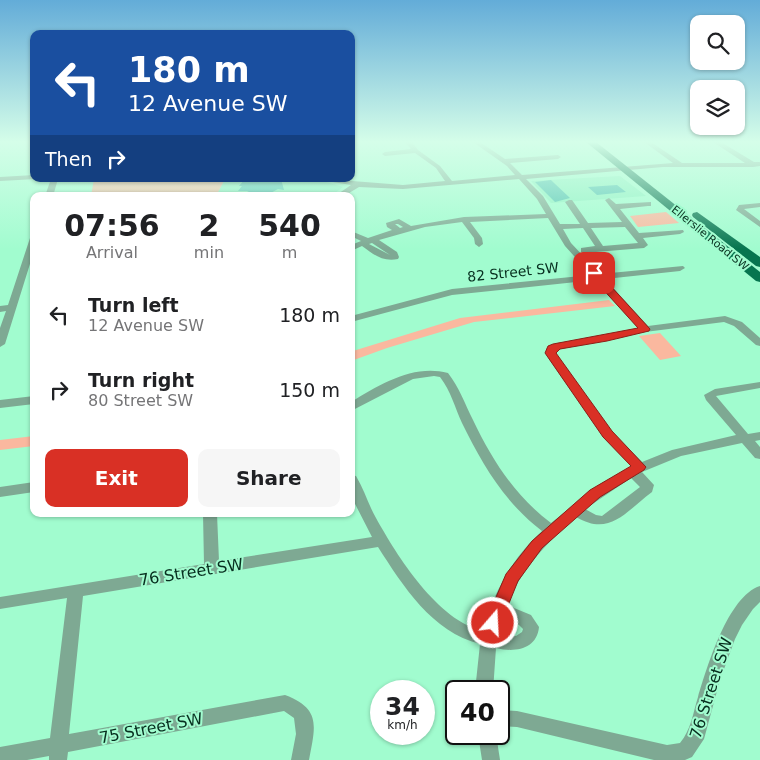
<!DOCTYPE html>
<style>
:root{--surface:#fff;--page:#f6f6f6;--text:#202124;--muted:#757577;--accent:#d93025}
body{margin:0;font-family:"DejaVu Sans",sans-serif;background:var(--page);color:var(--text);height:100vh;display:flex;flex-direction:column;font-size:19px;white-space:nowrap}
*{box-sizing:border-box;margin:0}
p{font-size:16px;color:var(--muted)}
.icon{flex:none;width:28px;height:28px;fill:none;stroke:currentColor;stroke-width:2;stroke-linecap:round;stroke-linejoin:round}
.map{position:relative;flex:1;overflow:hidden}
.details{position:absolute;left:30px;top:192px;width:325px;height:325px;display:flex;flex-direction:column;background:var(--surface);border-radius:10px;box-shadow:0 1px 4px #0004}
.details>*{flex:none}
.banner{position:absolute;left:30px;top:30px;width:325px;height:152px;border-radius:10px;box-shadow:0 1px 4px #0004;background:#1a4fa0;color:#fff;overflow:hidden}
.controls{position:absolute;left:690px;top:15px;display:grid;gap:10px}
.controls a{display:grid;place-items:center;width:55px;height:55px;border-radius:10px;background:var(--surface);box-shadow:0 1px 4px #0004;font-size:25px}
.speed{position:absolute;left:370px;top:680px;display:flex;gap:10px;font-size:25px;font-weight:700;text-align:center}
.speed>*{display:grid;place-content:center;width:65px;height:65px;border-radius:50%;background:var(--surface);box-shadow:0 1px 4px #0004;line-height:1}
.speed small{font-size:12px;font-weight:400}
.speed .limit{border:2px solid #111;border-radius:8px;background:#fff;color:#111}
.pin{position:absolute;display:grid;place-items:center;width:42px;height:42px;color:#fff;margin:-21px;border-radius:10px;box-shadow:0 2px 8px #0006}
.me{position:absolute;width:55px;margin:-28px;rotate:19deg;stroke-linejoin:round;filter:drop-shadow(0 0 4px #0008)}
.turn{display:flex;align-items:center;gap:18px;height:105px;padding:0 15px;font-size:22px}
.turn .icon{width:65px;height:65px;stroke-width:2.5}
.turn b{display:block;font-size:35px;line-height:42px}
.then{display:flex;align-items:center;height:48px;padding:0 15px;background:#0003;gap:10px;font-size:19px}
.eta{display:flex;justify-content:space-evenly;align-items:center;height:85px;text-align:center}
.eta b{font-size:30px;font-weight:700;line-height:35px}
.primary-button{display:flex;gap:10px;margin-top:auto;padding:10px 15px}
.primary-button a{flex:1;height:58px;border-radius:10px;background:var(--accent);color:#fff;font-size:20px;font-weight:700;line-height:58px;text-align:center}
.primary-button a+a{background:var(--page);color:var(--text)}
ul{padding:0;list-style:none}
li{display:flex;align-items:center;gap:15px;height:75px;padding:0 15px}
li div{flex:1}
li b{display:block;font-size:19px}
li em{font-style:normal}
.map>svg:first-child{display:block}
.built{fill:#8df2c2}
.green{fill:#fab89f}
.building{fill:#4dc1b0}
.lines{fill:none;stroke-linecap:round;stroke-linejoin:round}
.minor{fill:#7ea993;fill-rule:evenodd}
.major{fill:#06754f;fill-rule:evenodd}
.route{fill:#d93025;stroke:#8d1f18}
.labels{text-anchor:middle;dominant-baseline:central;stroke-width:4;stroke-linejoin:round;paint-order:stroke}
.far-street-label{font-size:11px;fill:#072f1f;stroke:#a1fccf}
.street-label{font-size:14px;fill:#072f1f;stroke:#a1fccf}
.near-street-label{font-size:16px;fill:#072f1f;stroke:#a1fccf}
</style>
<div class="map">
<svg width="760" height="760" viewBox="0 0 760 760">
<rect width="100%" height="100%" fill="#a1fccf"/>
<!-- built -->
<g class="built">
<path d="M620 176 646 196 551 203 531 181Z"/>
<path d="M225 179H316L343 187 331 196H216Z"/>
</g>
<!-- green -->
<g class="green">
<path d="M94 179H225L216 196H91Z"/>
<path d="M666 212 679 223 638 227 630 216Z"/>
<path d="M609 300 615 306 474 322 387 348 351 361V348L353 351 460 318Z"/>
<path d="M660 333 681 356 660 360 639 336Z"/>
<path d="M34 436V446L0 450V440Z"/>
</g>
<!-- building -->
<g class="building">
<path d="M245 179H281L284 190 278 189 265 196H239L249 191H238L242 186H239Z"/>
<path d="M551 180 553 182 570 198 555 202 535 182Z"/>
<path d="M617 185 626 192 597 195 588 187Z"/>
</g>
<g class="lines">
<!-- minor -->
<g class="minor">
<path d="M405 142H412L418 150 440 166 452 181 515 175 507 166 473 142H480L505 159 558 155 561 157 558 159 510 163 522 175 673 163 644 142H651L682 163H745L713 142H721L754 162H760V166L753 167H663L526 179 543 196 560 224H580L565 202 569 200H572L588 223 622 222 605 200 609 198 616 204 651 202V206H648L620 209 639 233 683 230 684 232 680 234 643 238 648 245 644 248 584 253 581 252V248L595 246 583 228 563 229 571 243 600 274 683 266 685 268 680 271 605 279 648 326 725 316 742 322 760 338V346L756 345 734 326 724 322 645 332 557 350V356L611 431 642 462 672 450 736 435 706 400 704 395 715 389 760 382V388L716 396 748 434 760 432V440L755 441 760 447V459L755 458 742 443 681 456 642 472 654 485 652 492C625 512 610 537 576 517 547 543 522 568 507 605L531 615 539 627C537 649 515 653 496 648L493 691H475L480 644C432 632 403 586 378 547L83 596 69 734 285 695C322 709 315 727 309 760H291L296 734 294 718 284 711 68 752 67 760H49V756L27 760H0V747L50 738 67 598 0 609V597L204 564 203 514H217L219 561 372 537 351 496V475L356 476C364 489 368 504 376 518 397 556 438 621 483 631 493 593 512 558 542 531 505 503 482 464 462 423 455 408 451 391 440 377L434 376 413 379 351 411V402C381 384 413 364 448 373 459 387 465 404 473 420 492 460 515 496 551 523L600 484 632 467 603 437 547 356 546 349 557 343 597 337 638 328 595 280 452 295 351 322V316L452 289 591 275 565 246 548 218 470 222 482 238 483 244 479 247 475 244 474 238 462 222 425 227 379 240 397 252 399 257 398 259C383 262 374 255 362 246L351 251V245L361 241 351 236V231L368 238 392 230 387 227 386 223 399 219 411 226 464 217 546 214 537 199 519 179 403 189 359 187 344 196H335L351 185 327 181V179L403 185 445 181 436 168 415 153 385 156 382 154 385 152 411 149ZM395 224H398L403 227 400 228ZM625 227 638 243 603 246 591 228ZM372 243 390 255 369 244ZM631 478 640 487 602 516 596 515 585 509ZM503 617 519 625 523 629 522 632 516 636 498 635Z"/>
<path d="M34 175V179H36L0 181V177Z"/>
<path d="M51 179H58L53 196H45Z"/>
<path d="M760 203V207L744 209 760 221V227L736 210 739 205Z"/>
<path d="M30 238H34V251L5 344 0 347V328L6 311 0 312V306L8 305Z"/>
<path d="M34 396V404L0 408V400Z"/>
<path d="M34 482V492L0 497V487Z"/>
<path d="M760 586V602L753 609 742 625 735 639 720 680 704 739 692 757 685 760H654L517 727 499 726V710L517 711 667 745 680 743C691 730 693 713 698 697 707 667 728 596 760 586Z"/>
<path d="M478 734H496L500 760H482Z"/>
</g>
<!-- major -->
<g class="major">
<path d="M586 142H596L760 272V282L756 281Z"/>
<path d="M697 212 760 257V267L756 266 693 217 692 215 693 213Z"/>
</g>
</g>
<!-- sky -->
<linearGradient id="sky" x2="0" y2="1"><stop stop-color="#63acd8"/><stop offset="0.57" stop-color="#d5fee9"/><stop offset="1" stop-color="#d5fee9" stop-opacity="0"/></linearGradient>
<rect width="760" height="249" fill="url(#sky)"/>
<!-- route -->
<path class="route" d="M594 270 597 271 650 329 649 331 607 341 560 349 556 353 612 431 646 467 644 470 600 497 542 548 518 581 499 628 493 630 488 628 485 623 506 574 532 541 590 490 631 466 603 437 545 353 548 346 553 344 638 328 590 275V271Z"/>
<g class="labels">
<!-- far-street labels -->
<g class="far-street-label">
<text transform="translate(710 238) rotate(39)">Ellerslie Road SW</text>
</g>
<!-- street labels -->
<g class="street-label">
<text transform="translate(513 272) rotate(-6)">82 Street SW</text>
</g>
<!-- near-street labels -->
<g class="near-street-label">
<text transform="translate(191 572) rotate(-9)">76 Street SW</text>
<text transform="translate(711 688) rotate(-72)">76 Street SW</text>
<text transform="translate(151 728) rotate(-11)">75 Street SW</text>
</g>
</g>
</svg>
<div class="controls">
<a><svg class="icon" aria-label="search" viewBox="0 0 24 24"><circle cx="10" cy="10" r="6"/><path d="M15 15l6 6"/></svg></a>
<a><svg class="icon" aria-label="layers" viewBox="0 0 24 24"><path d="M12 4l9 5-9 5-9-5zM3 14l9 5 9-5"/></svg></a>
</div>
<div class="speed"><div>34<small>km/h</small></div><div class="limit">40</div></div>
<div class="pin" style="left:594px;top:273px;background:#d93025"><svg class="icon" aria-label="arrive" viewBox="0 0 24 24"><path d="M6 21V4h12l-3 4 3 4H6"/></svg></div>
<svg class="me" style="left:493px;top:623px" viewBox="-20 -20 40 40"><circle r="17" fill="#d93025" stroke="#fff" stroke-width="3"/><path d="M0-11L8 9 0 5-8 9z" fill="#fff"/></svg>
<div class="banner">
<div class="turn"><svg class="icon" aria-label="left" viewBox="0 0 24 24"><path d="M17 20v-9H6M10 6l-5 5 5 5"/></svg><div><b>180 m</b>12 Avenue SW</div></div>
<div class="then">Then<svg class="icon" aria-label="right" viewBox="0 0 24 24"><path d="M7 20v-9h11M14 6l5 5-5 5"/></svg></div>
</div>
<section class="details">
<div class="eta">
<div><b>07:56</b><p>Arrival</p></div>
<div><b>2</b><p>min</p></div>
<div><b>540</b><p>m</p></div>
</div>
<ul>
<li><svg class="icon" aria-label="left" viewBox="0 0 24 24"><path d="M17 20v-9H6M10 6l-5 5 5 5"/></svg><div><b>Turn left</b><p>12 Avenue SW</p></div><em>180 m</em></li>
<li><svg class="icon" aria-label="right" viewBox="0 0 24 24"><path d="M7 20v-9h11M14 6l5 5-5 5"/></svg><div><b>Turn right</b><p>80 Street SW</p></div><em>150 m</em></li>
</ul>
<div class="primary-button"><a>Exit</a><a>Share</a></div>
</section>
</div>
